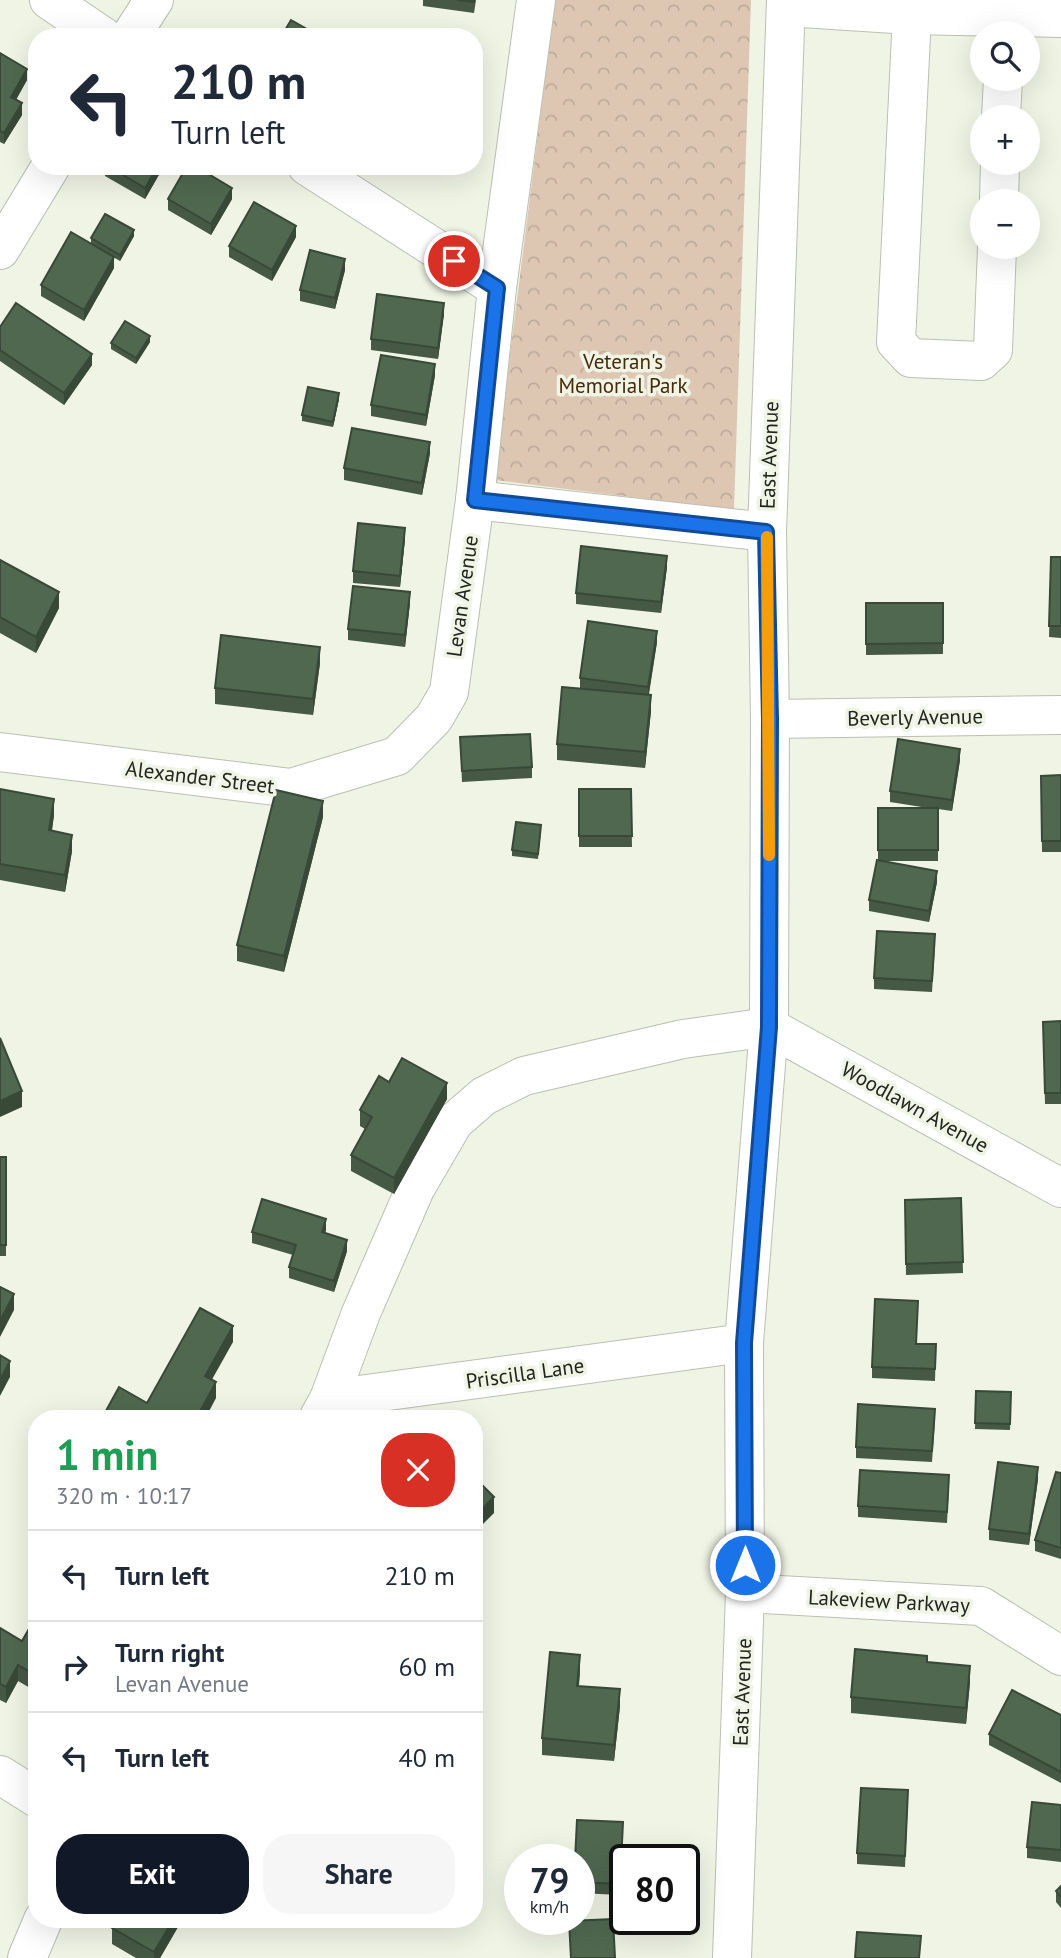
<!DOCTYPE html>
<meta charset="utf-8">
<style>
:root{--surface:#fff;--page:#f6f6f7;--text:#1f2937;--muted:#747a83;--line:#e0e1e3;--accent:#111827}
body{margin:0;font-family:"PT Sans",sans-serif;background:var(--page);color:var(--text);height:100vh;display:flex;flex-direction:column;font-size:26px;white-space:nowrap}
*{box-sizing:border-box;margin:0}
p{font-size:23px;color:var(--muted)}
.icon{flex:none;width:38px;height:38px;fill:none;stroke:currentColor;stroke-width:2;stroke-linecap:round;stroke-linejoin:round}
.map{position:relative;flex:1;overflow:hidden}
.side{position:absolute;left:28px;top:1410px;width:455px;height:518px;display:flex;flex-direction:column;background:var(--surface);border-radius:28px;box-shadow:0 7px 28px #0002}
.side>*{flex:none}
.banner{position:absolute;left:28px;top:28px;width:455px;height:147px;border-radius:28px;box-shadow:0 7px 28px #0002;background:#fff;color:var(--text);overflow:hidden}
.fabs{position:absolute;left:970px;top:21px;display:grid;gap:14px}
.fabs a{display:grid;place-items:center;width:70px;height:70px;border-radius:50%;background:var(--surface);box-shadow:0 7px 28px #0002;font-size:35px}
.speed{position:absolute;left:504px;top:1844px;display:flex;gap:14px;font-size:35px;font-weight:700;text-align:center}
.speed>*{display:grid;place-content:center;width:91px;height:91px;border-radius:50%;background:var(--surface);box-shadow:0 7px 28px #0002;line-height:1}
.speed small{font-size:18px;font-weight:400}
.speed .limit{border:4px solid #111;border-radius:10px;background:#fff;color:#111}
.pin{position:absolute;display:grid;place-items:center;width:60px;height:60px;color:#fff;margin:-30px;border:4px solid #fff;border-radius:50%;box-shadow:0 2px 7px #0007}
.me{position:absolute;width:77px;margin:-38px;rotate:0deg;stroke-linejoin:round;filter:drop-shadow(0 0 5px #0008)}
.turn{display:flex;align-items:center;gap:24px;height:147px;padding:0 28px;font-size:32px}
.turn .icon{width:91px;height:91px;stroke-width:2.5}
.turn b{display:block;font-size:49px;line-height:60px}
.round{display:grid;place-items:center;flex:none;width:74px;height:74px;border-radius:28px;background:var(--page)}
.summary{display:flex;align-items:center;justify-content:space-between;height:119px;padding:0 28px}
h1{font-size:42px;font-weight:700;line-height:52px;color:#1e9e55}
.action{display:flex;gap:14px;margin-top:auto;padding:14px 28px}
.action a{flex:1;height:80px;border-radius:28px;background:var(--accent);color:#fff;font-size:28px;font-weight:700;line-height:80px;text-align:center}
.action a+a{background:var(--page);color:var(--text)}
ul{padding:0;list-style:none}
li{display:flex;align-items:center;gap:21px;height:91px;padding:0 28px;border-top:2px solid var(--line)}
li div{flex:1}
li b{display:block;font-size:26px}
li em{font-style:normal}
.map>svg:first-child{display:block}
.park{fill:url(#park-crowns)}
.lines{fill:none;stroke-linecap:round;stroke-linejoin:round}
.minor-casing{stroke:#bcbfb2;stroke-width:40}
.highway-casing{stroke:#bcbfb2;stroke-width:40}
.minor{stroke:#fff;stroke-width:38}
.highway{stroke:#fff;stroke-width:38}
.wall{fill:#455945}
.shaded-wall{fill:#384938}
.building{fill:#506850;stroke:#384938;stroke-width:2}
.route-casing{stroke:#114b97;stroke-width:18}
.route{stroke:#1a73e8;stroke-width:12}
.slow{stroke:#f59e0b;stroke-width:12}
.labels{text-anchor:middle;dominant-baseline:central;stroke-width:7;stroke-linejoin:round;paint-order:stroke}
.park-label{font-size:21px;fill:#462908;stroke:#f0f4e5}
.street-label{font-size:21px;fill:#22241f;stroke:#f0f4e5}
</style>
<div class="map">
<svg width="1061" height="1958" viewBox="0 0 1061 1958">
<defs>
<pattern id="park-crowns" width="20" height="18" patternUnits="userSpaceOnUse" patternTransform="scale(1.75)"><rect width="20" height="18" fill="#ddc7b3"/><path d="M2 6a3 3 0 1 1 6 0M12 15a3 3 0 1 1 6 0" fill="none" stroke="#bdab9a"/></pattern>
</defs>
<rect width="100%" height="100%" fill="#f0f4e5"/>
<!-- park -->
<path class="park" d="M555 0H751L734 510 494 480Z"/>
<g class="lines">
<!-- minor casing -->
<g class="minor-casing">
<g id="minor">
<path d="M49 0 104 37"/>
<path d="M786 7 910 15 1061 18"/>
<path d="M912 15 896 342 911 358 981 361 993 350 997 247"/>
<path d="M130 37 154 0"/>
<path d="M1001 117 1003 79"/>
<path d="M307 166 497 288"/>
<path d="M999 201 1000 163"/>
<path d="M0 250 51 166"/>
<path d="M475 500 767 532"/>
<path d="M770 719 1061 715"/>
<path d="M0 752 291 788 397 756 434 718 449 692 475 500 497 288 536 0"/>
<path d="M329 1399 361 1313 415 1189 454 1122 484 1096 524 1076 683 1039 769 1027 1061 1188"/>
<path d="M319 1417 329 1399 744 1343"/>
<path d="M745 1593 981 1606 1061 1656"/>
<path d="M0 1775 37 1798"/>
<path d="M27 1958 43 1920"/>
</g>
</g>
<!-- highway casing -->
<g class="highway-casing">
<path id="highway" d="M732 1958 745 1593 744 1343 769 1027 770 719 767 532 786 0"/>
</g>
<!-- minor -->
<use href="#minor" class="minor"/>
<!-- highway -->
<use href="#highway" class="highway"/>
</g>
<!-- wall -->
<g class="wall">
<path d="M423 0H476L474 13 423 6Z"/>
<path d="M0 53 27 80 16 100 22 115 4 144 0 142Z"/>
<path d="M105 166H164L145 199 105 176Z"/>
<path d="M168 199H232L211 235 168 210Z"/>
<path d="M134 236 120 261 91 244V238Z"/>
<path d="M296 237 272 281 229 257V246Z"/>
<path d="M114 268 84 321 41 296V285Z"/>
<path d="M345 270 335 309 300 301V290Z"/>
<path d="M444 314 438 359 371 350V339Z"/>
<path d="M0 327 92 365 64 405 0 361Z"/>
<path d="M150 342 136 364 111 349V343Z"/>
<path d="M435 375 426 426 371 416V405Z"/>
<path d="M339 399 333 427 302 421V415Z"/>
<path d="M430 453 422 495 344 480V468Z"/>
<path d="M405 539 400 587 353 583V571Z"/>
<path d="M1051 557H1061V638L1049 637Z"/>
<path d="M0 560 59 608 36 653 0 633Z"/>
<path d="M667 567 661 613 576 604V593Z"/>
<path d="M410 603 405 647 348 640V629Z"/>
<path d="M866 603H943V654L866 655Z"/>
<path d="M657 642 649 694 651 711 645 768 557 760V744L580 688V678Z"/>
<path d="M320 663 313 715 215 704V688Z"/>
<path d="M460 737 532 767V778L462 782Z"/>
<path d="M960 760 952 811 938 809V861H885L937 882 929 922 869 911V900L878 860V808H928L890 802V791Z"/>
<path d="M1061 775V852H1042L1041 776Z"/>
<path d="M0 789 54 815 52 831 72 851 65 892 0 880Z"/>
<path d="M579 789H631L632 847H579Z"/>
<path d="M323 817 284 972 237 961V945Z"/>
<path d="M541 831 538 859 512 856V850Z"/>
<path d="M935 945 932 992 874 989V978Z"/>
<path d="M1061 1021V1104H1045L1043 1022Z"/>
<path d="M389 1082 447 1099 394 1194 351 1171V1155L365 1129 360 1126V1110Z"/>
<rect x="0" y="1157" width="6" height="99"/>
<path d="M961 1198 963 1273 906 1275 905 1200Z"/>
<path d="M326 1230 325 1233 347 1251 334 1292 289 1278V1267L293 1255 252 1243V1232Z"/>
<path d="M936 1344 935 1381 872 1378V1367Z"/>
<path d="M976 1391 1011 1392 1010 1430 975 1429Z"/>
<path d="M935 1420 932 1462 856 1458V1447Z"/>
<path d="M1061 1473V1559L1035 1551V1540Z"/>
<path d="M1038 1479 1029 1545 989 1540V1529Z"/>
<path d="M949 1486 947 1523 858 1517V1506Z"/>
<path d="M37 1615V1692L18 1681 6 1703 0 1700V1628L22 1641Z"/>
<path d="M580 1671 579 1686 620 1706 614 1761 542 1755V1738Z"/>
<path d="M970 1682 966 1724 851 1713V1697Z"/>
<path d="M1061 1715V1783L989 1745V1734Z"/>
<path d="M908 1801 905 1867 857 1864V1853Z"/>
<path d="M1061 1805V1862L1027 1858V1847Z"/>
<path d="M623 1833 620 1895 579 1893V1860Z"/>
<path d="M1061 1886V1908L1056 1902V1891Z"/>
<path d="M117 1920H182L160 1958H136L112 1944V1928Z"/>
</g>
<!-- shaded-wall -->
<g class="shaded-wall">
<path d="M27 69V80L11 108V97Z"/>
<path d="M22 103V115L4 144V133Z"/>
<path d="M158 166H164L145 199V188Z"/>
<path d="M232 188V199L211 235V224Z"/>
<path d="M296 226V237L272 281V270Z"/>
<path d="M134 230V236L120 261V255Z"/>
<path d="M114 257V268L84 321V310Z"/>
<path d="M345 259V270L335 309V298Z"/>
<path d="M444 303V314L438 359V348Z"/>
<path d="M150 336V342L136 364V358Z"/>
<path d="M92 354V365L64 405V393Z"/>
<path d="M435 364V375L426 426V415Z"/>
<path d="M339 393V399L333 427V422Z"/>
<path d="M430 442V453L422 495V483Z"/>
<path d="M405 528V539L400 587V576Z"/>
<path d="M667 556V567L661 613V602Z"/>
<path d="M59 592V608L36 653V637Z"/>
<path d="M410 592V603L405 647V635Z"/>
<path d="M657 631V642L648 698V687Z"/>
<path d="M320 647V663L313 715V699Z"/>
<path d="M651 695V711L645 768V752Z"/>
<path d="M960 749V760L952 811V800Z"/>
<path d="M54 799V815L49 847V830Z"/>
<path d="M323 801V817L284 972V956Z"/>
<path d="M72 835V851L65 892V875Z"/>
<path d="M937 871V882L929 922V911Z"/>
<path d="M447 1083V1099L394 1194V1178Z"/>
<path d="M22 1091V1107L0 1117V1101Z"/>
<path d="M326 1219V1230L322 1243V1232Z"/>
<path d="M347 1240V1251L334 1292V1281Z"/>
<path d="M14 1294V1310L0 1337V1321Z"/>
<path d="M233 1326V1342L205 1392V1376Z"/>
<path d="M10 1361V1377L0 1396V1380Z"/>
<path d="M216 1382V1398L205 1419H196Z"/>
<path d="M1038 1467V1479L1029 1545V1534Z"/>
<path d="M494 1497V1513L474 1533V1517Z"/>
<path d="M580 1655V1671L577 1702V1686Z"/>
<path d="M18 1665V1681L6 1703V1687Z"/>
<path d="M970 1666V1682L966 1724V1708Z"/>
<path d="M620 1689V1706L614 1761V1745Z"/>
<path d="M173 1920H182L160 1958H154V1952Z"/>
</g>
<!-- building -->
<g class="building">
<path d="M457 0H474V2Z"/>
<path d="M291 20 321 37H281Z"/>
<path d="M409 29 472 36V37H408Z"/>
<path d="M0 53 27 69 11 97 22 103 4 133 0 131Z"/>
<path d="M108 166H158L145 188Z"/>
<path d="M187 166H195L232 188 211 224 168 199Z"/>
<path d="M254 202 296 226 272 270 229 246Z"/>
<path d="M105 214 134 230 120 255 91 238Z"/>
<path d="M71 232 114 257 84 310 41 285Z"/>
<path d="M310 250 345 259 335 298 300 290Z"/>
<path d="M377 294 444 303 438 348 371 339Z"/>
<path d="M16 303 92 354 64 393 0 350V327Z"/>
<path d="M125 321 150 336 136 358 111 343Z"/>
<path d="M381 355 435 364 426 415 371 405Z"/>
<path d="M308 387 339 393 333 422 302 415Z"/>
<path d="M352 428 430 442 422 483 344 468Z"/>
<path d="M358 523 405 528 400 576 353 571Z"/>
<path d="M581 546 667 556 661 602 576 593Z"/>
<path d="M1051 557H1061V626H1049Z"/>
<path d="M0 560 59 592 36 637 0 617Z"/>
<path d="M353 586 410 592 405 635 348 629Z"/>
<path d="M866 603H943V643L866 644Z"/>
<path d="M588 621 657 631 648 687 580 678Z"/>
<path d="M221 635 320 647 313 699 215 688Z"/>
<path d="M562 687 651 695 645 752 557 744Z"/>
<path d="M530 734 532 767 462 771 460 737Z"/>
<path d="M898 739 960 749 952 800 890 791Z"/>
<path d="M1061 775V841H1042L1041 776Z"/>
<path d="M0 789 54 799 49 830 72 835 65 875 0 864Z"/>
<path d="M579 789H631L632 836H579Z"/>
<path d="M276 790 323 801 284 956 237 945Z"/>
<rect x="878" y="808" width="60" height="42"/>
<path d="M516 822 541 825 538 854 512 850Z"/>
<path d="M877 860 937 871 929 911 869 900Z"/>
<path d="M877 931 935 934 932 981 874 978Z"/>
<path d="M1061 1021V1093H1045L1043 1022Z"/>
<path d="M0 1038 22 1091 0 1101Z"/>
<path d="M402 1058 447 1083 394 1178 351 1155 372 1117 360 1110 379 1076 389 1082Z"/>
<rect x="0" y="1157" width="6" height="88"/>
<path d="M961 1198 963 1262 906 1264 905 1200Z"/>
<path d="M262 1199 326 1219 322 1232 347 1240 334 1281 289 1267 296 1245 252 1232Z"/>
<path d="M0 1287 14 1294 0 1321Z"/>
<path d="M875 1299 918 1301 916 1344H936L935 1369 872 1367Z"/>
<path d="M200 1308 233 1326 205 1376 216 1382 196 1419H104L102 1418 119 1387 147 1403Z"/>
<path d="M0 1355 10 1361 0 1380Z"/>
<path d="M976 1391 1011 1392 1010 1424 975 1423Z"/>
<path d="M858 1404 935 1409 932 1451 856 1447Z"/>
<path d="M998 1462 1038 1467 1029 1534 989 1529Z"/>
<path d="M860 1470 949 1475 947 1512 858 1506Z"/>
<path d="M1056 1472 1061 1473V1548L1035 1540Z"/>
<path d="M474 1477 494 1497 474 1517Z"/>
<path d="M37 1615V1676L18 1665 6 1687 0 1684V1628L22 1641Z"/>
<path d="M855 1649 927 1656V1662L970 1666 966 1708 851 1697Z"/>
<path d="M550 1652 580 1655 577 1686 620 1689 614 1745 542 1738Z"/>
<path d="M1012 1690 1061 1715V1772L989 1734Z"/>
<path d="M861 1788 908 1790 905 1856 857 1853Z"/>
<path d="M1032 1802 1061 1805V1850L1027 1847Z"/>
<path d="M577 1820 623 1822 620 1884 579 1882V1860H575Z"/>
<path d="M1061 1886V1897L1056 1891Z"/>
<path d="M613 1919 615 1958H571L569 1921Z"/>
<path d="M117 1920H173L154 1952 112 1928Z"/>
<path d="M857 1932 921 1936 919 1958H855Z"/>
</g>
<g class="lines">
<!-- route casing -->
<g class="route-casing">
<path id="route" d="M454 261 497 288 475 500 766 532 770 719 769 1027 744 1343 745 1565"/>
</g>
<!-- route -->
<use href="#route" class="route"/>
<!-- slow -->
<path class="slow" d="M767 537 769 855"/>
</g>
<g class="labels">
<!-- park labels -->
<g class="park-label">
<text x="623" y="361">Veteran's<tspan x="623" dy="24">Memorial Park</tspan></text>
</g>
<!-- street labels -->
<g class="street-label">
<text transform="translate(769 455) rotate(-88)">East Avenue</text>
<text transform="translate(462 596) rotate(-82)">Levan Avenue</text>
<text transform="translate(915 717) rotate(-1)">Beverly Avenue</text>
<text transform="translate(200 777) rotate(7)">Alexander Street</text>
<text transform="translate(915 1107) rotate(29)">Woodlawn Avenue</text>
<text transform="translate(525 1373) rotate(-8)">Priscilla Lane</text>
<text transform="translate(889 1601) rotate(3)">Lakeview Parkway</text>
<text transform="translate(742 1692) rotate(-88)">East Avenue</text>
</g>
</g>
</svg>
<div class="fabs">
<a><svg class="icon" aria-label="search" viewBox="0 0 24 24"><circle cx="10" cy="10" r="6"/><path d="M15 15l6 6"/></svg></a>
<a>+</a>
<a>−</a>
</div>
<div class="speed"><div>79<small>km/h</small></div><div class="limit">80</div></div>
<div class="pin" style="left:454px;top:261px;background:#d93025"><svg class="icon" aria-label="arrive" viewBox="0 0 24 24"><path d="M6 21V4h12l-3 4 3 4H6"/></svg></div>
<svg class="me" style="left:745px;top:1565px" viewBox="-20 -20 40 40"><circle r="17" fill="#1a73e8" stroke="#fff" stroke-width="3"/><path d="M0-11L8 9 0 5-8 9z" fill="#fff"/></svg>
<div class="banner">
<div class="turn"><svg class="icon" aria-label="left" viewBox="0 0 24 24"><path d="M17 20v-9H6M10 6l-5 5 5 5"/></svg><div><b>210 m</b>Turn left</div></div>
</div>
<section class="side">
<div class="summary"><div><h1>1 min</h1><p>320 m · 10:17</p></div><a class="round" style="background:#d93025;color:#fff"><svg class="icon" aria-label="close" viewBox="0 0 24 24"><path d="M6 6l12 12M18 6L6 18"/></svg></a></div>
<ul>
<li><svg class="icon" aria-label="left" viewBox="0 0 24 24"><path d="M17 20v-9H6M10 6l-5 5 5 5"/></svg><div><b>Turn left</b></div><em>210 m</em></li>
<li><svg class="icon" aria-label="right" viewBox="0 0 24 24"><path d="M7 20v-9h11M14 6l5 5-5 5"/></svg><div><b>Turn right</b><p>Levan Avenue</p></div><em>60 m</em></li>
<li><svg class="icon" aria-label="left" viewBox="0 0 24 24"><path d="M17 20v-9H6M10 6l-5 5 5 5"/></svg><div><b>Turn left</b></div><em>40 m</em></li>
</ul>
<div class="action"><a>Exit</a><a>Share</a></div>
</section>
</div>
